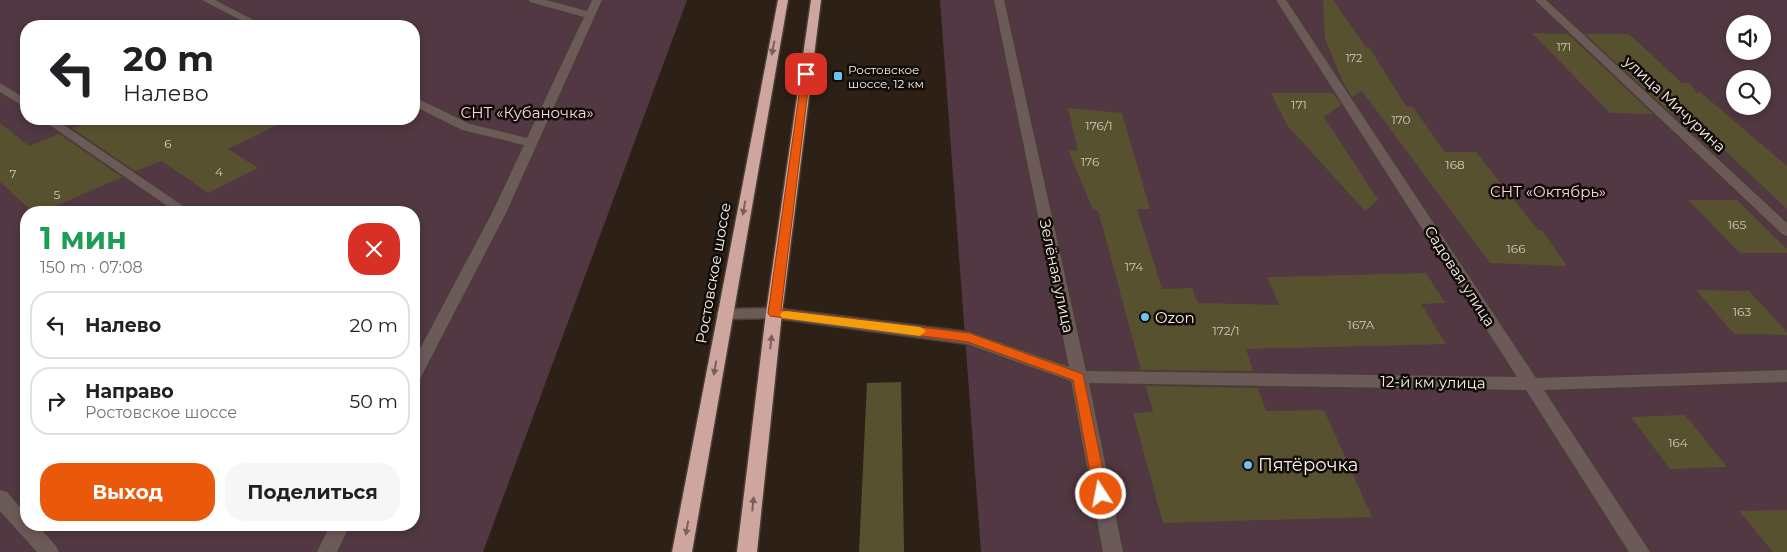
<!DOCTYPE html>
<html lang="ru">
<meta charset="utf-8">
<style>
:root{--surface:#fff;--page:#f6f6f6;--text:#202124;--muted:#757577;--line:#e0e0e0;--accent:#ea580c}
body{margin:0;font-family:Montserrat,sans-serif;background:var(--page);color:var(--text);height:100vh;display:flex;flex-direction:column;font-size:19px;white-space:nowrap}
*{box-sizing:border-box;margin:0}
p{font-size:16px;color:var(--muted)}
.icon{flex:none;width:28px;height:28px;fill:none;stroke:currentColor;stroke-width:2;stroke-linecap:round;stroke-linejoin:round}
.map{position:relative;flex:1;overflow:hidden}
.panel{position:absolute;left:20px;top:206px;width:400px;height:325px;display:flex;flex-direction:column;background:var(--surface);border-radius:20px;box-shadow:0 2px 8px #0003}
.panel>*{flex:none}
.banner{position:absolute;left:20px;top:20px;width:400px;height:105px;border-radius:20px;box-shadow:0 2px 8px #0003;background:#fff;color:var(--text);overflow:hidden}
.fabs{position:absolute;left:1726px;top:15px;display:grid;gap:10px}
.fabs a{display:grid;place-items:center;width:45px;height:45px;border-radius:50%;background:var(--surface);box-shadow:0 2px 8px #0003;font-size:25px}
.pin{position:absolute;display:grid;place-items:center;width:42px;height:42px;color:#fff;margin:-21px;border-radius:10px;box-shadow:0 2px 8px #0006}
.me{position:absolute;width:55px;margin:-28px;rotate:349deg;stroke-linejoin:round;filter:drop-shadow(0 0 4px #0008)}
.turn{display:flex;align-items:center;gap:18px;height:105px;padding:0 20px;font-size:22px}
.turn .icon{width:65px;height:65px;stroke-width:2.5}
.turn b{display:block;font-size:35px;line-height:42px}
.round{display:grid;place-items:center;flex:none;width:52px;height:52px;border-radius:20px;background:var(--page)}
.headline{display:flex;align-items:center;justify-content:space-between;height:85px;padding:0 20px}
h1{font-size:30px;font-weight:700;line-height:38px;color:#1e9e55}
.primary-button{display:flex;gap:10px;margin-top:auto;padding:10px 20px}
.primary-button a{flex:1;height:58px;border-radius:20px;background:var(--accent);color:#fff;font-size:20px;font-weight:700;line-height:58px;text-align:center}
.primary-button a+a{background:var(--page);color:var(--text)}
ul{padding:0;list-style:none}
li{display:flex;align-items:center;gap:15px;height:68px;margin:0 10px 8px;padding:0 10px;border:2px solid var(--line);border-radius:20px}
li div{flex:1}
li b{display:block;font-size:19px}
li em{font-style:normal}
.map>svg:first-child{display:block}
.green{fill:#513842;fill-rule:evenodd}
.building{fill:#585130}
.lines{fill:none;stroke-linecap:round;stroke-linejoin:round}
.street-casing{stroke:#4a3e35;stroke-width:3}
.highway-casing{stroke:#4a3e35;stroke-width:3}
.street{fill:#6b5a58;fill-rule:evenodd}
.highway{fill:#cea59f;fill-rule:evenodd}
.oneway{fill:#79605b}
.route{fill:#ea580c;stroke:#983908}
.slow{fill:#f59e0b}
.poi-dot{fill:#6ac3f1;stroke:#110c08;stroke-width:2}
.labels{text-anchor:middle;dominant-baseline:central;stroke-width:5;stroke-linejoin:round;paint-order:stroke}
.far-number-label{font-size:11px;fill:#d1c9bc}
.far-poi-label{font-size:12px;fill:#f9f1ea;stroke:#110c08;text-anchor:start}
.number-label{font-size:12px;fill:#d1c9bc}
.street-label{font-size:15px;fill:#f9f1ea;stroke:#110c08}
.park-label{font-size:15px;fill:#fdd5e4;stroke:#110c08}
.poi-label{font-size:15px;fill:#f9f1ea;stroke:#110c08;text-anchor:start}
.near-poi-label{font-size:18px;fill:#f9f1ea;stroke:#110c08;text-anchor:start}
</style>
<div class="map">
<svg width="1787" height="552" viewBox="0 0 1787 552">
<rect width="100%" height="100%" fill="#2d2117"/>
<!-- green -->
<g class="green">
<path d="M0 0H687L483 552H0ZM26 26H414V119H26ZM26 212H414V525H26Z"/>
<path d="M940 0H1787V552H981ZM1735 24H1762V51H1735ZM1735 79H1762V106H1735Z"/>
</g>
<!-- building -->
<g class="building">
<path d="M1323 0H1333L1366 47H1369L1406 106 1413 107 1445 152H1476L1538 230H1542L1567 266 1490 263 1362 91 1352 97 1343 82 1325 39Z"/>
<path d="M1532 33 1568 34 1653 114 1610 113Z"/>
<path d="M1585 34H1629L1682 83H1690L1697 94 1699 91 1787 166V209L1688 116 1673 115Z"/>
<path d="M1271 93H1333L1341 105 1324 117 1378 200 1365 211 1287 125Z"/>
<path d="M1068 108 1122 113 1150 209H1137L1162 289 1192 288 1198 303 1279 305 1267 277 1426 273 1445 303 1421 304 1446 344 1246 349 1253 371 1141 370 1098 210H1093L1068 150 1078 151Z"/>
<path d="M96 119H289L228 149 258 168 208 193 162 161 135 171 72 128Z"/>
<path d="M0 123 29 146 59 134 122 177 42 212H33L0 182Z"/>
<path d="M1688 200H1737L1787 249V253H1740Z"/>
<path d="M1696 290 1749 291 1787 332V335L1734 334Z"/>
<path d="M901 382 904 552H859L867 383Z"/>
<path d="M1146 386 1258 388 1266 411 1324 410 1372 517 1163 523 1133 413 1153 412Z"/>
<path d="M1685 415 1727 467 1670 469 1631 417Z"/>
<path d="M1787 510V552H1773L1739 511Z"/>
</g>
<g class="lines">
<!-- street casing -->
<g class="street-casing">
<g id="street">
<path d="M202 0H215L265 26H252Z"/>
<path d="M529 0H546L587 11 592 0H602L506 213 422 375 420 379 414 381V360L492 213 524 145 462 130 414 106V97L470 124 527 138 584 17 530 2Z"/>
<path d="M994 0H1004L1086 371 1517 377 1276 0H1286L1536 378 1787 370V382L1544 390 1650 552H1629L1526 390 1089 383 1123 552H1103L1071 381 967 344 774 318 725 319 719 318 717 314 719 310 725 309 774 308 969 332 1069 367Z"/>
<path d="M1535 0H1546L1787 223V236L1782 234Z"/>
<path d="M0 83 26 99V108L0 92Z"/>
<path d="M41 119H55L192 212H176Z"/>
<path d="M0 490 7 492 26 514V525H37L56 546 59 552H37L0 511Z"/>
<path d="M330 525H350L337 552H317Z"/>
</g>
</g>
<!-- highway casing -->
<g class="highway-casing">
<g id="highway">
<path d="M778 0H788L692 552H672Z"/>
<path d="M811 0H821L782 313 757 552H737L766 313Z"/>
</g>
</g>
<!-- street -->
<use href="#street" class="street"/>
<!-- highway -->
<use href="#highway" class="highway"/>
</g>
<!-- one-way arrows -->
<defs><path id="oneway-solid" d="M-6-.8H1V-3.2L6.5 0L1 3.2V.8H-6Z" transform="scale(1.25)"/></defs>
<g class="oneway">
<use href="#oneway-solid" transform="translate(773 48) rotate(101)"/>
<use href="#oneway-solid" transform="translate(744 208) rotate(100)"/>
<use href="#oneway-solid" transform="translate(771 342) rotate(-84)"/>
<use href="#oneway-solid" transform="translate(715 368) rotate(100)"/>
<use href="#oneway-solid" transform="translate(753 504) rotate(-84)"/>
<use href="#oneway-solid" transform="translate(687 528) rotate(100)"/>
</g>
<!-- route -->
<path class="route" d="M806 72 810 74 781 310 969 333 1083 374 1108 494 1106 498 1101 500 1096 498 1094 494 1073 380 968 342 770 316 768 313 802 74Z"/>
<!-- slow -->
<path class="slow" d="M786 311 920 327 926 331 920 336 782 318 780 315 782 312Z"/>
<!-- markers -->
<g class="poi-dot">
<rect x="833" y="71" width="10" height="10" rx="2.5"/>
<circle cx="1145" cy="317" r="5"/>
<circle cx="1248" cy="465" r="5"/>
</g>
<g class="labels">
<!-- far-number labels -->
<g class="far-number-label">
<text x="1564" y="47">171</text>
<text x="1354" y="58">172</text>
</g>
<!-- far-poi labels -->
<g class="far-poi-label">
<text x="848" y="69">Ростовское<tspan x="848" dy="14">шоссе, 12 км</tspan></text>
</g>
<!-- number labels -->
<g class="number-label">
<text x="1299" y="104">171</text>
<text x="1401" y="119">170</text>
<text x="1099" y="125">176/1</text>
<text x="168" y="143">6</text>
<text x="1090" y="161">176</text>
<text x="1455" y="164">168</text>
<text x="219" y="171">4</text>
<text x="13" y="173">7</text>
<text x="57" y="194">5</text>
<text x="1737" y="224">165</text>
<text x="1516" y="248">166</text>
<text x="1134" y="266">174</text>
<text x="1742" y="311">163</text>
<text x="1361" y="324">167А</text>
<text x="1226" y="330">172/1</text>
<text x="1678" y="442">164</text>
</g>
<!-- street labels -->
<g class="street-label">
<text transform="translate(1675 104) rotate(43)">улица Мичурина</text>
<text transform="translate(713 273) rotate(-80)">Ростовское шоссе</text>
<text transform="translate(1057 276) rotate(78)">Зелёная улица</text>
<text transform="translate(1460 276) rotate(57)">Садовая улица</text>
<text transform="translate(1433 382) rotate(1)">12-й км улица</text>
</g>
<!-- park labels -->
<g class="park-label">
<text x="527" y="112">СНТ «Кубаночка»</text>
<text x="1548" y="191">СНТ «Октябрь»</text>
</g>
<!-- poi labels -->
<g class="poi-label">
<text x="1155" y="317">Ozon</text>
</g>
<!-- near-poi labels -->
<g class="near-poi-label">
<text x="1258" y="465">Пятёрочка</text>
</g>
</g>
</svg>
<div class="fabs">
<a><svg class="icon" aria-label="sound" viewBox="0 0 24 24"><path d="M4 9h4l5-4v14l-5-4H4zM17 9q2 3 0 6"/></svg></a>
<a><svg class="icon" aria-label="search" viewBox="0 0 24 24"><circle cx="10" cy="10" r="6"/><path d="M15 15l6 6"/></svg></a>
</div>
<div class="pin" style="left:806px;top:74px;background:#d93025"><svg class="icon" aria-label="arrive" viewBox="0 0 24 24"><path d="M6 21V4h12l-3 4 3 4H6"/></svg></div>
<svg class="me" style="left:1101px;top:494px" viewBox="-20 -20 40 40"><circle r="17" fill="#ea580c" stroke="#fff" stroke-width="3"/><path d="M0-11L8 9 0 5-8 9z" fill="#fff"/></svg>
<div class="banner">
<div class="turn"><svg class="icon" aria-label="left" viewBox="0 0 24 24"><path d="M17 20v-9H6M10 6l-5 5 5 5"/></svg><div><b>20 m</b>Налево</div></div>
</div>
<section class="panel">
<div class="headline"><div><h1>1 мин</h1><p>150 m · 07:08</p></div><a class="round" style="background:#d93025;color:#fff"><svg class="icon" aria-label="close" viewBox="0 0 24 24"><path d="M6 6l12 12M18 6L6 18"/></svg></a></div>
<ul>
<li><svg class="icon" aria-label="left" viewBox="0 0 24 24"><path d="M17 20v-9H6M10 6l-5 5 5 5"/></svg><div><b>Налево</b></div><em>20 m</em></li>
<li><svg class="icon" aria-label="right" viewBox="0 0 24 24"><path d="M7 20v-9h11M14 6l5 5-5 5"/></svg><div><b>Направо</b><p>Ростовское шоссе</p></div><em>50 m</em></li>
</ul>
<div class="primary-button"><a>Выход</a><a>Поделиться</a></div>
</section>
</div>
